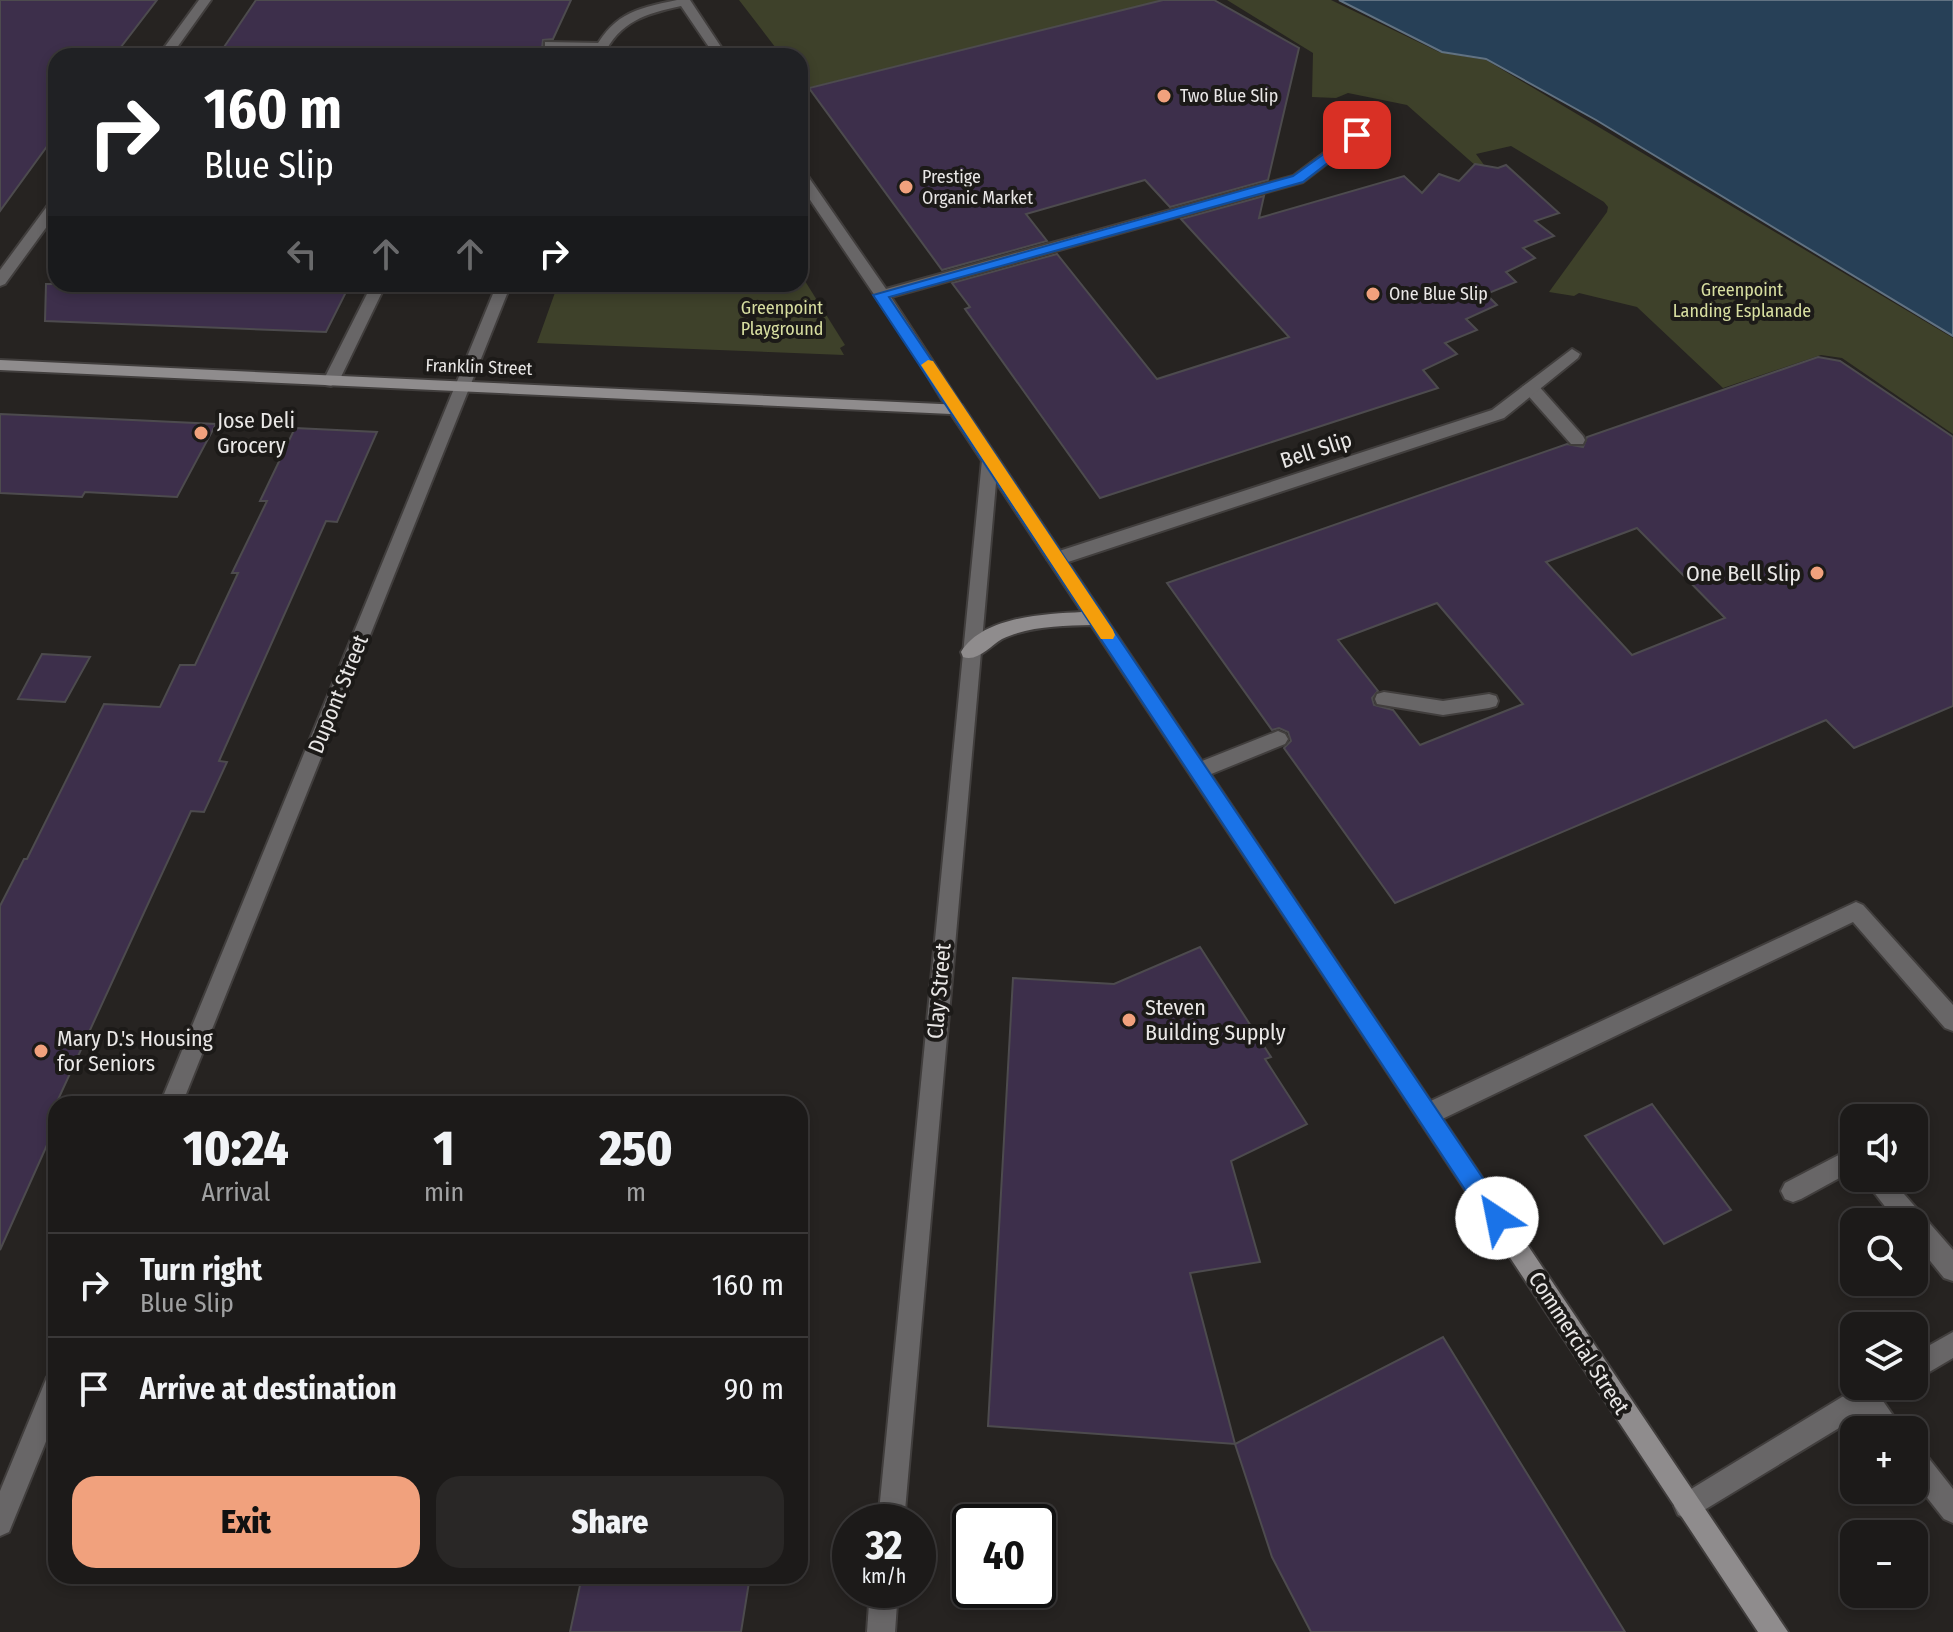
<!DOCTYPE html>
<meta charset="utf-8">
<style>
:root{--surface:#1c1a19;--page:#292726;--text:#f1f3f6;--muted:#a0a1a2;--line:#3a3838;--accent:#f1a17d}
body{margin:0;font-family:"Fira Sans Condensed",sans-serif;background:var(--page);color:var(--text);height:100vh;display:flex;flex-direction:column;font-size:30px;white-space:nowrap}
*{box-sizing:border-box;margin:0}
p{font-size:26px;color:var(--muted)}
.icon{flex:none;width:44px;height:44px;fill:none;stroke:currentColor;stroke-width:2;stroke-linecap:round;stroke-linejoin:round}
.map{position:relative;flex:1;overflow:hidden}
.sheet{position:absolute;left:48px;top:1096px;width:760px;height:488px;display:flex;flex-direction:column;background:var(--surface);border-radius:24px;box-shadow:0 4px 12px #0003,0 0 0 2px var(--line)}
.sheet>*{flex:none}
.banner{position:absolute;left:48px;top:48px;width:760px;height:244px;border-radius:24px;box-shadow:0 4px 12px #0003,0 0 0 2px var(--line);background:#202124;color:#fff;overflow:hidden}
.buttons{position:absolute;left:1840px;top:1104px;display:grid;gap:16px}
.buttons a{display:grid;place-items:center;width:88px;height:88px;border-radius:16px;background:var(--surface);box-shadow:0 4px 12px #0003,0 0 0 2px var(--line);font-size:40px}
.speed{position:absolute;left:832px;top:1504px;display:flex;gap:16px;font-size:40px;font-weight:700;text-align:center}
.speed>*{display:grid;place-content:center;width:104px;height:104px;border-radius:50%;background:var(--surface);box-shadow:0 4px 12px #0003,0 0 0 2px var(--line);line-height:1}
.speed small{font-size:20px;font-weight:400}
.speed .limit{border:4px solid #111;border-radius:12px;background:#fff;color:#111}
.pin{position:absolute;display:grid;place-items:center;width:68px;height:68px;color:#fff;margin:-34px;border-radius:16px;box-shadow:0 4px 12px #0006}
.me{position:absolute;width:88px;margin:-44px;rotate:326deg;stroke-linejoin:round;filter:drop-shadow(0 0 6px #0008)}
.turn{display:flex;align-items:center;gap:28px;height:168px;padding:0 24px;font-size:36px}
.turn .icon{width:104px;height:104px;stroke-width:2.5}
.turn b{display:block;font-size:56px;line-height:68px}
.lanes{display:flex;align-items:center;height:76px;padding:0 24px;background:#0003;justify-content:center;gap:40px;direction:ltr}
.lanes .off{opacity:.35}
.eta{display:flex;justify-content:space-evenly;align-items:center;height:136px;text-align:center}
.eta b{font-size:48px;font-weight:800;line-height:56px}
.cta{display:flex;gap:16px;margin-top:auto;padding:16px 24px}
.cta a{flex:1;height:92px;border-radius:24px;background:var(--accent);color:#111;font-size:32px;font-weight:800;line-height:92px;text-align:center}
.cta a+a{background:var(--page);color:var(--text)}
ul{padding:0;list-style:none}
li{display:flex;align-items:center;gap:24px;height:104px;padding:0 24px;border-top:2px solid var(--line)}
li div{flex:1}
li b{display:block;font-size:30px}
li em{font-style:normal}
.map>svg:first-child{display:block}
.green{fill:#3e412a}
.water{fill:#274057;stroke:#617282;stroke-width:2}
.building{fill:#3d2f4b;stroke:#4d4b4e;stroke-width:2;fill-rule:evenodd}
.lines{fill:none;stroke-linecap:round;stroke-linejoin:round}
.lane-casing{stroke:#413e3d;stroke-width:4}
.street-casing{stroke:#413e3d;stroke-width:4}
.secondary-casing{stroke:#413e3d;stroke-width:4}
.lane{fill:#686667;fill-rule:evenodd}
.street{fill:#686667;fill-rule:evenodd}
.secondary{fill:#8f8c8d;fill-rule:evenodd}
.route{fill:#1a73e8;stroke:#114b97;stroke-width:2}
.slow{fill:#f59e0b}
.poi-dot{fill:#f1a17d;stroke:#1c1a18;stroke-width:3}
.labels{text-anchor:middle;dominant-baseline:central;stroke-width:8;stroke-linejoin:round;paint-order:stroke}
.far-poi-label{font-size:18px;fill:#e9e7e6;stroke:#1c1a18;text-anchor:start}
.far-park-label{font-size:18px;fill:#d8dfa1;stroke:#1c1a18}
.far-street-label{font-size:18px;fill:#e9e7e6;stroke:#1c1a18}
.poi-label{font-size:22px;fill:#e9e7e6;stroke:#1c1a18;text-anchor:start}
.street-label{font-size:22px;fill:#e9e7e6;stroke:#1c1a18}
</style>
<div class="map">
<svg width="1953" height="1632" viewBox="0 0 1953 1632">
<rect width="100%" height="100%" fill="#262321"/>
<!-- green -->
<g class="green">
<path d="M739 0H1163L807 88 800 79V56H782Z"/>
<path d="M1227 0H1331L1439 52 1486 60 1953 338V434L1842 358 1821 355 1723 388 1637 307 1579 293 1574 296 1549 292 1607 212 1608 207 1604 202 1511 146 1476 154 1487 169 1476 166 1407 105 1348 93 1336 98 1312 97 1313 53Z"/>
<path d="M800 273 845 345 840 348 844 355 537 343 558 284H800Z"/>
</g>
<!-- water -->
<path class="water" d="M1339 0H1953V336L1596 120 1486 59 1442 52Z"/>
<!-- building -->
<g class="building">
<path d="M0 0H157L114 56H56V134L0 211Z"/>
<path d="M256 0H571L553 39 543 40 542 48 547 51 545 56H218Z"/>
<path d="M1163 0H1214L1299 48 1268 180 1170 207 1145 180 1026 214 1047 241 942 270 809 88Z"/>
<path d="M1475 164 1498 168 1506 165 1559 213 1535 221 1554 236 1523 248 1535 258 1506 272 1516 282 1486 294 1497 305 1466 319 1477 330 1445 343 1457 354 1423 370 1438 388 1100 498 965 309 970 307 952 283 1057 254 1157 379 1289 337 1181 219 1264 196 1259 218 1404 176 1422 193 1439 174 1459 181Z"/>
<path d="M46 284H350L326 332 45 321Z"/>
<path d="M1818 357 1840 361 1953 437V706L1854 748 1826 720 1395 903 1284 748 1291 741 1288 732 1279 728 1272 730 1167 583 1567 444 1583 447 1587 437ZM1637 528 1725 618 1632 655 1546 562ZM1437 603 1523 704 1420 745 1393 710 1374 705 1372 698 1378 691 1338 640Z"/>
<path d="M0 414 90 418 216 424 177 497 85 492 82 497 0 493Z"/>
<path d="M295 428 377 432 337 522 326 521 219 761 227 762 204 812 191 811 153 893 56 1104V1125L0 1250V906L24 859H27L104 704 160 707 180 665H195L238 573H232L267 501H260Z"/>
<path d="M42 654 90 657 65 702 18 699Z"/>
<path d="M1200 947 1271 1057 1265 1059 1307 1124 1231 1161 1260 1262 1190 1273 1235 1444 988 1426 1013 978 1114 984Z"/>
<path d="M1652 1104 1731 1210 1664 1244 1585 1136Z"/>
<path d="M1443 1337 1502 1433 1625 1632H1311L1272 1557 1235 1444Z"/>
<path d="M582 1576H750L741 1632H570Z"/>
</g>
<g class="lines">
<!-- lane casing -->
<g class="lane-casing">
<g id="lane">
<path d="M545 42 601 43 607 47 601 51 550 49 545 48Z"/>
<path d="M372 284H386L339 381 331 386 325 385 323 381Z"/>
<path d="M1530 382 1536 383 1583 436 1585 440 1583 444H1571L1524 391 1522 387Z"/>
<path d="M1384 692 1443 701 1489 694 1496 696 1498 701 1496 706 1489 708 1443 715 1377 704 1375 699 1377 694Z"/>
<path d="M1278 731 1285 734 1288 739 1285 744 1199 779 1192 777 1189 771 1192 765Z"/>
<path d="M1856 902 1863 905 1953 1005V1031L1945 1028 1853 922 1436 1122 1428 1125 1420 1122 1417 1114 1420 1106Z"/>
<path d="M1854 1147V1170L1801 1199 1793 1202 1785 1199 1781 1191 1785 1183Z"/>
<path d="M1863 1178H1890L1953 1250V1281L1944 1278 1914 1241V1222H1897Z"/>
<path d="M1953 1332V1358L1914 1381V1354Z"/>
<path d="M1860 1386H1897L1893 1395 1883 1401 1903 1430H1874L1862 1414 1696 1515 1687 1519 1678 1515 1674 1506 1678 1497Z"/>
<path d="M1914 1447 1923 1451 1953 1489V1523L1944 1519 1914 1481Z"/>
</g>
</g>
<!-- street casing -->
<g class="street-casing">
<g id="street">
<path d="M199 0H211L171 56H158Z"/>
<path d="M677 0H690L727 56H715L681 6C645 14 620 21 603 56H591C611 15 633 9 677 0Z"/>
<path d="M1352 132 1364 135 1303 182 891 297 964 409 956 414 950 413 913 352 800 185V171L805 172 886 289 1293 176Z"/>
<path d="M56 200V214L5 284 0 286V270L51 201Z"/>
<path d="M497 284H511L182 1104H160Z"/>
<path d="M1572 349 1580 354 1578 358 1504 418 1062 564 1056 565 1047 559 1050 554 1492 410Z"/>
<path d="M990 454 998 460 904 1522H878L982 460Z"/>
<path d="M56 1373V1417L9 1532 0 1536V1491L47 1377Z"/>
<path d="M870 1590H898L895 1632H867Z"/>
</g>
</g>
<!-- secondary casing -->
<g class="secondary-casing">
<path id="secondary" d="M0 360 962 405 1788 1632H1758L1091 625C1062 626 1029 626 1002 639 990 646 978 662 963 657L961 652C983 616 1045 614 1082 612L951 414 0 370Z"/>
</g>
<!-- lane -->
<use href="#lane" class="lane"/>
<!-- street -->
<use href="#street" class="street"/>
<!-- secondary -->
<use href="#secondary" class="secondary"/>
</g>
<!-- route -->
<path class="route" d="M1353 133 1364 135 1303 182 889 297 1505 1211 1508 1218 1505 1226 1497 1229 1489 1226 873 295 1293 176Z"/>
<!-- slow -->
<path class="slow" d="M928 360 933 361 1113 630 1115 635 1113 639H1101L921 365Z"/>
<!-- markers -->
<g class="poi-dot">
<circle cx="1164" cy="96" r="8"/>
<circle cx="906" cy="187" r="8"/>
<circle cx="1373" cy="294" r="8"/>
<circle cx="201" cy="433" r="8"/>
<circle cx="1817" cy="573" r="8"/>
<circle cx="1129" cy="1020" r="8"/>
<circle cx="41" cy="1051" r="8"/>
</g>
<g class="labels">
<!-- far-poi labels -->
<g class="far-poi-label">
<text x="1180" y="96">Two Blue Slip</text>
<text x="922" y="177">Prestige<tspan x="922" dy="21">Organic Market</tspan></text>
<text x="1389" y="294">One Blue Slip</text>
</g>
<!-- far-park labels -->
<g class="far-park-label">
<text x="1742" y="290">Greenpoint<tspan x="1742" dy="21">Landing Esplanade</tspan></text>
<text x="782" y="308">Greenpoint<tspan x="782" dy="21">Playground</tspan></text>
</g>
<!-- far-street labels -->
<g class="far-street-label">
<text transform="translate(479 367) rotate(2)">Franklin Street</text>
</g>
<!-- poi labels -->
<g class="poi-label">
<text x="217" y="420">Jose Deli<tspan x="217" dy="25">Grocery</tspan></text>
<text x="1801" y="573" text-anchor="end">One Bell Slip</text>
<text x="1145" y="1007">Steven<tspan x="1145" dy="25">Building Supply</tspan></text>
<text x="57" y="1038">Mary D.'s Housing<tspan x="57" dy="25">for Seniors</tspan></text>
</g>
<!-- street labels -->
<g class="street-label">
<text transform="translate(1316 450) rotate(-18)">Bell Slip</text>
<text transform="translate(338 694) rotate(-68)">Dupont Street</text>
<text transform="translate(939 991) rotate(-85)">Clay Street</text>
<text transform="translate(1579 1343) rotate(57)">Commercial Street</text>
</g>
</g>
</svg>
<div class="buttons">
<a><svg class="icon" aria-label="sound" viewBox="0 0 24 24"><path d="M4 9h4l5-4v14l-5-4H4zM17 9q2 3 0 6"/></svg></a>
<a><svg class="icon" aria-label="search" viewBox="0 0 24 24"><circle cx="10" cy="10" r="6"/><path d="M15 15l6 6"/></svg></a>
<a><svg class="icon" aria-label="layers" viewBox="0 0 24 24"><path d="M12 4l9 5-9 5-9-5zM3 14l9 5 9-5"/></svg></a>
<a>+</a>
<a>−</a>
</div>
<div class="speed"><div>32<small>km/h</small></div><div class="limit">40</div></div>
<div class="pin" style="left:1357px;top:135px;background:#d93025"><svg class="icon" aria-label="arrive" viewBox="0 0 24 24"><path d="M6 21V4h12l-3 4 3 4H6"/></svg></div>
<svg class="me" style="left:1497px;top:1218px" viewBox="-20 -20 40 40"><circle r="19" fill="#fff"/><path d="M0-13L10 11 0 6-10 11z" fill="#1a73e8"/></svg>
<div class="banner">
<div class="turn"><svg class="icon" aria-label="right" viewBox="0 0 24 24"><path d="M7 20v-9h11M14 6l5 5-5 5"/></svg><div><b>160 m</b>Blue Slip</div></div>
<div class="lanes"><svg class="icon off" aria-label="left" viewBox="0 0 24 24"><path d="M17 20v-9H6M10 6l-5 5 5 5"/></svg><svg class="icon off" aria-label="ahead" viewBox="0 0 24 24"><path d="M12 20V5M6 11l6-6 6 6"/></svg><svg class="icon off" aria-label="ahead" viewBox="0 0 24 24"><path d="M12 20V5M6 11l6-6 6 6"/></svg><svg class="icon" aria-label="right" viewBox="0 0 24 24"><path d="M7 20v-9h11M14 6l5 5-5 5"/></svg></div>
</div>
<section class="sheet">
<div class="eta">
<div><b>10:24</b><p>Arrival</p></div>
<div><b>1</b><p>min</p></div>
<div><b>250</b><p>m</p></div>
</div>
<ul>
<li><svg class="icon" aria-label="right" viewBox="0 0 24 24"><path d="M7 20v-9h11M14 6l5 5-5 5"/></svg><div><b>Turn right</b><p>Blue Slip</p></div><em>160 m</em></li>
<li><svg class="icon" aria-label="arrive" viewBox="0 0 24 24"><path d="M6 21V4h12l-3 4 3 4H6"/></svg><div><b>Arrive at destination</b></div><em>90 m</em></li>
</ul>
<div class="cta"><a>Exit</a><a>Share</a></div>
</section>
</div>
